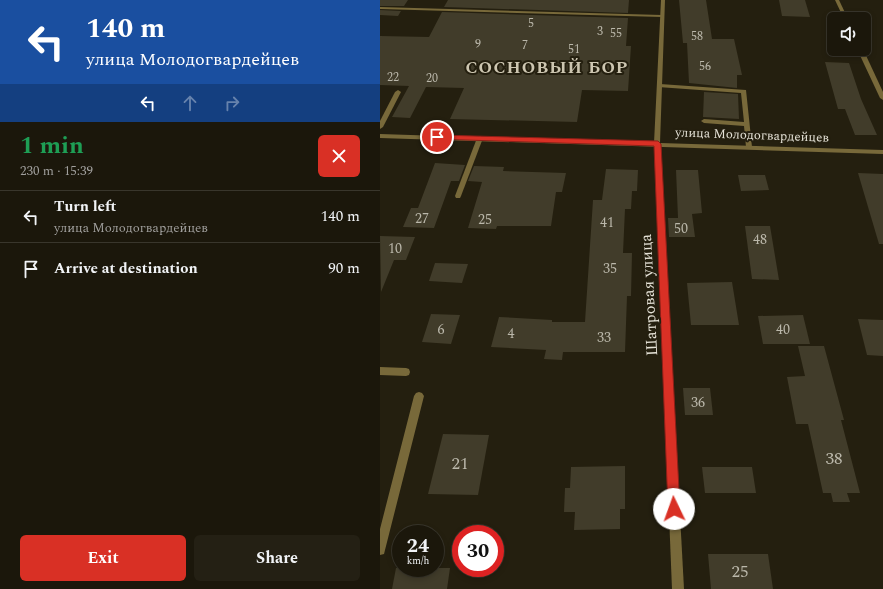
<!DOCTYPE html>
<meta charset="utf-8">
<style>
:root{--surface:#1b170b;--page:#242014;--text:#f1f3f6;--muted:#a09f9d;--line:#39362c;--accent:#d93025}
body{margin:0;font-family:Spectral,serif;background:var(--page);color:var(--text);height:100vh;display:flex;flex-direction:column;font-size:15px;white-space:nowrap}
*{box-sizing:border-box;margin:0}
p{font-size:13px;color:var(--muted)}
.icon{flex:none;width:22px;height:22px;fill:none;stroke:currentColor;stroke-width:2;stroke-linecap:round;stroke-linejoin:round}
.map{position:relative;flex:1;overflow:hidden}
.details{display:flex;flex-direction:column;background:var(--surface);width:380px}
.details>*{flex:none}
.top-card{background:#1a4fa0;color:#fff;overflow:hidden}
.buttons{position:absolute;left:447px;top:12px;display:grid;gap:8px}
.buttons a{display:grid;place-items:center;width:44px;height:44px;border-radius:6px;background:var(--surface);box-shadow:0 2px 6px #0003,0 0 0 1px var(--line);font-size:20px}
.speed{position:absolute;left:12px;top:525px;display:flex;gap:8px;font-size:20px;font-weight:700;text-align:center}
.speed>*{display:grid;place-content:center;width:52px;height:52px;border-radius:50%;background:var(--surface);box-shadow:0 2px 6px #0003,0 0 0 1px var(--line);line-height:1}
.speed small{font-size:10px;font-weight:400}
.speed .limit{border:6px solid #d22;background:#fff;color:#111}
.pin{position:absolute;display:grid;place-items:center;width:34px;height:34px;color:#fff;margin:-17px;border:2px solid #fff;border-radius:50%;box-shadow:0 1px 4px #0007}
.me{position:absolute;width:44px;margin:-22px;rotate:357deg;stroke-linejoin:round;filter:drop-shadow(0 0 3px #0008)}
.turn{display:flex;align-items:center;gap:14px;height:84px;padding:0 20px;font-size:18px}
.turn .icon{width:52px;height:52px;stroke-width:2.5}
.turn b{display:block;font-size:28px;line-height:34px}
.lanes{display:flex;align-items:center;height:38px;padding:0 20px;background:#0003;justify-content:center;gap:20px;direction:ltr}
.lanes .off{opacity:.35}
.round{display:grid;place-items:center;flex:none;width:42px;height:42px;border-radius:6px;background:var(--page)}
.summary{display:flex;align-items:center;justify-content:space-between;height:68px;padding:0 20px}
h1{font-size:24px;font-weight:700;line-height:30px;color:#1e9e55}
.cta{display:flex;gap:8px;margin-top:auto;padding:8px 20px}
.cta a{flex:1;height:46px;border-radius:6px;background:var(--accent);color:#fff;font-size:16px;font-weight:700;line-height:46px;text-align:center}
.cta a+a{background:var(--page);color:var(--text)}
ul{padding:0;list-style:none}
li{display:flex;align-items:center;gap:12px;height:52px;padding:0 20px;border-top:1px solid var(--line)}
li div{flex:1}
li b{display:block;font-size:15px}
li em{font-style:normal}
main{display:flex;flex:1;min-height:0}
.map>svg:first-child{display:block}
.building{fill:#413c2a}
.lines{fill:none;stroke-linecap:round;stroke-linejoin:round}
.service{fill:#78693a;fill-rule:evenodd}
.minor{fill:#78693a;fill-rule:evenodd}
.tertiary{fill:#78693a;fill-rule:evenodd}
.route{fill:#d93025;stroke:#8d1f18}
.labels{text-anchor:middle;dominant-baseline:central;stroke-width:4;stroke-linejoin:round;paint-order:stroke}
.far-number-label{font-size:12px;fill:#bbb8ab}
.far-street-label{font-size:13px;fill:#e4e1d6;stroke:#241f0f}
.number-label{font-size:14px;fill:#bbb8ab}
.street-label{font-size:16px;fill:#e4e1d6;stroke:#241f0f}
.far-district-label{font-size:17px;font-weight:bold;letter-spacing:1px;fill:#cdc6b1;stroke:#241f0f}
.near-number-label{font-size:17px;fill:#bbb8ab}
</style>
<main>
<section class="details">
<div class="top-card">
<div class="turn"><svg class="icon" aria-label="left" viewBox="0 0 24 24"><path d="M17 20v-9H6M10 6l-5 5 5 5"/></svg><div><b>140 m</b>улица Молодогвардейцев</div></div>
<div class="lanes"><svg class="icon" aria-label="left" viewBox="0 0 24 24"><path d="M17 20v-9H6M10 6l-5 5 5 5"/></svg><svg class="icon off" aria-label="ahead" viewBox="0 0 24 24"><path d="M12 20V5M6 11l6-6 6 6"/></svg><svg class="icon off" aria-label="right" viewBox="0 0 24 24"><path d="M7 20v-9h11M14 6l5 5-5 5"/></svg></div>
</div>
<div class="summary"><div><h1>1 min</h1><p>230 m · 15:39</p></div><a class="round" style="background:#d93025;color:#fff"><svg class="icon" aria-label="close" viewBox="0 0 24 24"><path d="M6 6l12 12M18 6L6 18"/></svg></a></div>
<ul>
<li><svg class="icon" aria-label="left" viewBox="0 0 24 24"><path d="M17 20v-9H6M10 6l-5 5 5 5"/></svg><div><b>Turn left</b><p>улица Молодогвардейцев</p></div><em>140 m</em></li>
<li><svg class="icon" aria-label="arrive" viewBox="0 0 24 24"><path d="M6 21V4h12l-3 4 3 4H6"/></svg><div><b>Arrive at destination</b></div><em>90 m</em></li>
</ul>
<div class="cta"><a>Exit</a><a>Share</a></div>
</section>
<div class="map">
<svg width="503" height="589" viewBox="0 0 503 589">
<rect width="100%" height="100%" fill="#241f0f"/>
<!-- building -->
<g class="building">
<path d="M0 0H28L24 6H0Z"/>
<path d="M68 0H249L248 13 64 7Z"/>
<path d="M299 0H326L332 39H354L362 75H357V88L309 83 307 43H303Z"/>
<path d="M399 0H425L430 17 402 16Z"/>
<path d="M0 10 21 11 18 16 0 15Z"/>
<path d="M62 12 248 18 246 46H251L248 91 202 90 197 122 70 119 84 88 46 87 30 118 12 117 29 86 0 85V36L49 37Z"/>
<path d="M445 62 469 63 481 99 497 135H475L465 109H458Z"/>
<path d="M324 92 358 94 359 119 323 117Z"/>
<path d="M55 163 85 165 79 181H71L54 228 23 227 31 208H38Z"/>
<path d="M94 166 124 167 123 171 186 173 182 192H176L171 226H117L116 229 88 228 102 182 88 181Z"/>
<path d="M226 169 258 170 257 191H252L251 209H245L243 253H252L251 296H247L245 352H183L182 360 164 359 166 350 111 347 119 317 172 320V322H205L213 200H222Z"/>
<path d="M296 170H318L322 213 312 214 315 237H289L288 218H298Z"/>
<path d="M478 173 503 174V244H499Z"/>
<path d="M358 175H385L389 190 361 191Z"/>
<path d="M365 226H390L399 280 372 279Z"/>
<path d="M0 236 35 237 26 260H14L1 292Z"/>
<path d="M55 263 88 264 82 283 49 281Z"/>
<path d="M352 282 359 325H311L307 283Z"/>
<path d="M51 314 80 315 71 344 42 342Z"/>
<path d="M423 315 430 344H383L378 316Z"/>
<path d="M478 319 503 320V356L487 355Z"/>
<path d="M418 346H444L464 420H461L480 493H467L470 502H453L451 493H443L428 424H416L407 377 425 376Z"/>
<path d="M303 388H330L333 415H305Z"/>
<path d="M63 434 109 435 98 495 48 494Z"/>
<path d="M245 466V509H240V529L194 530 195 512H184L185 488H190L191 467Z"/>
<path d="M322 467H372L376 493H325Z"/>
<path d="M328 554H388L393 589H331Z"/>
<path d="M16 568H70L67 589H12Z"/>
</g>
<g class="lines">
<!-- service -->
<g class="service">
<path d="M280 84 366 90 372 147 371 148 369 149 366 147 364 126 324 123 321 121 324 119 364 122 361 93 278 87 277 86Z"/>
<path d="M18 90 21 92 3 127 0 129V121L15 92Z"/>
<path d="M100 136 103 138 81 196 80 198H76L75 196 97 138Z"/>
</g>
<!-- minor -->
<g class="minor">
<path d="M455 0H459L468 19H464Z"/>
<path d="M0 7 282 15 284 16 282 17 0 9Z"/>
<path d="M477 49H483L503 92V100L500 98Z"/>
<path d="M277 141 280 143 304 589H292L274 143Z"/>
<path d="M0 367 26 368 29 369 30 372 29 375 26 376 0 375Z"/>
<path d="M39 392 42 393 44 396 5 550 4 554 0 555V529L34 396 36 393Z"/>
</g>
<!-- tertiary -->
<path class="tertiary" d="M281 0H285L280 143 503 150V154L0 138V134L274 143Z"/>
</g>
<!-- route -->
<path class="route" d="M57 135 278 141 281 144 300 509 298 514 294 515 290 514 288 509 274 146 54 139V136Z"/>
<g class="labels">
<!-- far-number labels -->
<g class="far-number-label">
<text x="151" y="23">5</text>
<text x="220" y="31">3</text>
<text x="236" y="33">55</text>
<text x="317" y="36">58</text>
<text x="98" y="44">9</text>
<text x="145" y="45">7</text>
<text x="194" y="49">51</text>
<text x="325" y="66">56</text>
<text x="13" y="77">22</text>
<text x="52" y="78">20</text>
</g>
<!-- far-street labels -->
<g class="far-street-label">
<text transform="translate(372 135) rotate(2)">улица Молодогвардейцев</text>
</g>
<!-- number labels -->
<g class="number-label">
<text x="42" y="218">27</text>
<text x="105" y="219">25</text>
<text x="227" y="222">41</text>
<text x="301" y="228">50</text>
<text x="380" y="239">48</text>
<text x="15" y="248">10</text>
<text x="230" y="268">35</text>
<text x="61" y="329">6</text>
<text x="403" y="329">40</text>
<text x="131" y="333">4</text>
<text x="224" y="337">33</text>
<text x="318" y="402">36</text>
</g>
<!-- street labels -->
<g class="street-label">
<text transform="translate(269 295) rotate(-93)">Шатровая улица</text>
</g>
<!-- far-district labels -->
<g class="far-district-label">
<text x="167" y="68">СОСНОВЫЙ БОР</text>
</g>
<!-- near-number labels -->
<g class="near-number-label">
<text x="454" y="459">38</text>
<text x="80" y="464">21</text>
<text x="360" y="572">25</text>
</g>
</g>
</svg>
<div class="buttons">
<a><svg class="icon" aria-label="sound" viewBox="0 0 24 24"><path d="M4 9h4l5-4v14l-5-4H4zM17 9q2 3 0 6"/></svg></a>
</div>
<div class="speed"><div>24<small>km/h</small></div><div class="limit">30</div></div>
<div class="pin" style="left:57px;top:137px;background:#d93025"><svg class="icon" aria-label="arrive" viewBox="0 0 24 24"><path d="M6 21V4h12l-3 4 3 4H6"/></svg></div>
<svg class="me" style="left:294px;top:509px" viewBox="-20 -20 40 40"><circle r="19" fill="#fff"/><path d="M0-13L10 11 0 6-10 11z" fill="#d93025"/></svg>
</div>
</main>
